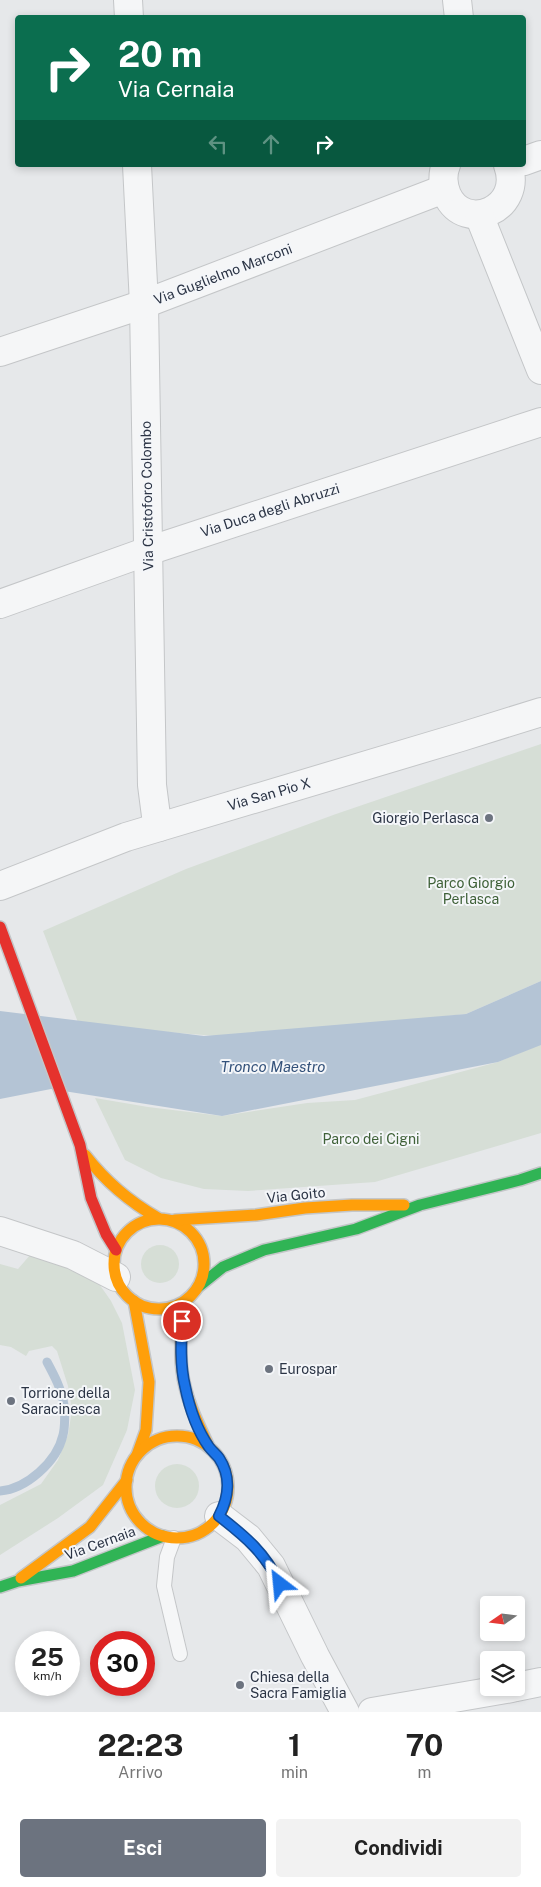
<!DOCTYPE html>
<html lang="it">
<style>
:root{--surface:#fff;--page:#f2f2f2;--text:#222;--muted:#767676;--accent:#6c737f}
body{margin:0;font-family:"Public Sans",sans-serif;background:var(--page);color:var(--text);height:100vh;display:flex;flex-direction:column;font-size:19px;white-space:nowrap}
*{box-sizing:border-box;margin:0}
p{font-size:16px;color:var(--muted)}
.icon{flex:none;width:28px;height:28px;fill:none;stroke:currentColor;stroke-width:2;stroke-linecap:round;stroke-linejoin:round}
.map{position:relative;height:1712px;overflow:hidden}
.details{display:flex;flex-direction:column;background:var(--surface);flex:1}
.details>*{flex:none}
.guide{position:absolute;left:15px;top:15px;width:511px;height:152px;border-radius:5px;box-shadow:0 2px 8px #0003;background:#0b6e4f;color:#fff;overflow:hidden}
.needle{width:32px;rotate:256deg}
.controls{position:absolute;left:480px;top:1596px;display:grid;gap:10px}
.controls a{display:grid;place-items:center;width:45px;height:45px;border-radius:5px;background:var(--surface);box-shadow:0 2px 8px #0003;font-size:25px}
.speed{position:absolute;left:15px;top:1631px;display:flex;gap:10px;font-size:25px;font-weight:700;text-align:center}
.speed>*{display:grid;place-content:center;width:65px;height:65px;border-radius:50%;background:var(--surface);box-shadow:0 2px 8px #0003;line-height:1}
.speed small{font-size:12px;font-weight:400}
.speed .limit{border:8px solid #d22;background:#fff;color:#111}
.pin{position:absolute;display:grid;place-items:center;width:42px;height:42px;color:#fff;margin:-21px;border:2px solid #fff;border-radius:50%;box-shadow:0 1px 5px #0007}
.me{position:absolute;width:55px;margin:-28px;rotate:331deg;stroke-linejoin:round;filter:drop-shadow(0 0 4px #0008)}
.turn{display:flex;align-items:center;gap:18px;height:105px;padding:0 20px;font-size:22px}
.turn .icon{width:65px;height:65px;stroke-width:2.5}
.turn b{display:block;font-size:35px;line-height:42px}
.lanes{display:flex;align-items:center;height:48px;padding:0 20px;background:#0003;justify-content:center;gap:25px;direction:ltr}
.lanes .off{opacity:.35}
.eta{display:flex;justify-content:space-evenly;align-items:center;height:85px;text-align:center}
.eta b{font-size:30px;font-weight:700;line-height:35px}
.primary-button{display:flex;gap:10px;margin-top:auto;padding:10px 20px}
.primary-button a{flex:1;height:58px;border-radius:5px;background:var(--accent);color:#fff;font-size:20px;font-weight:700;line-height:58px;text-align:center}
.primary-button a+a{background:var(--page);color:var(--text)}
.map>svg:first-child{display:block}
.green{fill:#d6ded6}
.water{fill:#b4c4d5}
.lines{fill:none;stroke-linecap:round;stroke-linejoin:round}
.stream{stroke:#b4c4d5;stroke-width:9}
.lane-casing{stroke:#c4c6c8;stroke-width:16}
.street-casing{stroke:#c4c6c8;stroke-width:30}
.fast-casing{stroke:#c4c6c8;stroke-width:14}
.slow-casing{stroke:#c4c6c8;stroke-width:14}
.jam-casing{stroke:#c4c6c8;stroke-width:14}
.lane{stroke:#f5f6f7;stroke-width:14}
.street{stroke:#f5f6f7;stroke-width:28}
.fast{stroke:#30b455;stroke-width:11}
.slow{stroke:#ff9f0a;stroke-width:11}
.jam{stroke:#e5322d;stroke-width:11}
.route-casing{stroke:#114b97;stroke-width:12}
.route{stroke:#1a73e8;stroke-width:9}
.poi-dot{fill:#6c737f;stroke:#f4f6f9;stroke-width:2}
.labels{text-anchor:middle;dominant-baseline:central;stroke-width:4;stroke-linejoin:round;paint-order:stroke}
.street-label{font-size:14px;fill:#2b3445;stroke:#f4f6f9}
.poi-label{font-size:14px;fill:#2b3445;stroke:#f4f6f9;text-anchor:start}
.park-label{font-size:14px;fill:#3f6138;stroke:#f4f6f9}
.water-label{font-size:15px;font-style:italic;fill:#34527a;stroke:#f4f6f9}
</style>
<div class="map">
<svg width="541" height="1712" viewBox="0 0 541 1712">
<rect width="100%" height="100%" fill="#e6e8ea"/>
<!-- green -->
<g class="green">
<path d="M541 744V981L466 1014 241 1038 79 1025 43 931 186 869 336 814Z"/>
<path d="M541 1044V1133L375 1182 248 1191 204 1189 161 1178 125 1160 95 1098 148 1107 222 1116 307 1103 355 1100 498 1062Z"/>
<circle cx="160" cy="1264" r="19"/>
<path d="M31 1254 56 1259 97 1281 111 1301 122 1323 135 1390 127 1430 103 1485 58 1518 0 1555V1505L41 1484 58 1460 68 1435 72 1410 68 1386 57 1351 52 1346 29 1351 26 1356 11 1347 0 1345V1264L18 1269Z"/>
<circle cx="177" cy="1486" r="22"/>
</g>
<!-- water -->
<path class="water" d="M541 981V1045L498 1062 222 1116 51 1089 0 1099V1011L204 1036 466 1014Z"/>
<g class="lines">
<!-- stream -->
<path class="stream" d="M0 1491C26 1489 57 1462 63 1435 65 1427 65 1413 64 1405 62 1390 54 1375 47 1362"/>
<!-- lane casing -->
<g class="lane-casing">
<path id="lane" d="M174 1538 167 1557 164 1586 180 1654"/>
</g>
<!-- street casing -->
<g class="street-casing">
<g id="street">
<path d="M128 0 129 18"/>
<path d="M457 0 459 18"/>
<path d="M524 161 541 155"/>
<path d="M137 165 144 304 152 785 156 816 159 827"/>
<path d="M446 165C442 174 443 186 447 195 465 234 524 209 508 165"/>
<path d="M479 215 541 370"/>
<path d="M0 352 144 304 444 189"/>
<path d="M0 604 148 551 541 422"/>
<path d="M0 886 126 837 461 737 541 712"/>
<path d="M0 1231 73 1255 116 1277"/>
<path d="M219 1516 248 1538 271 1566 315 1656 345 1712"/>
<path d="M516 1687 541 1682"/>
<path d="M372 1712 512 1688"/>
</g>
</g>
<!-- fast casing -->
<g class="fast-casing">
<g id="fast">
<path d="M198 1287 223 1267 264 1250 356 1229 420 1205 520 1180 541 1173"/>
<path d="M0 1587 18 1581 73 1571 163 1536"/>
</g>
</g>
<!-- slow casing -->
<g class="slow-casing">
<g id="slow">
<path d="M85 1155C106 1182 128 1201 158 1218"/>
<circle cx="159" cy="1264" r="45"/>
<path d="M175 1220 256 1215 305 1208 352 1205H404"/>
<path d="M134 1301 149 1382 146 1430 137 1455"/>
<path d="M183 1303C182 1325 179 1347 182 1370 185 1397 197 1422 209 1447"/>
<circle cx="177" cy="1487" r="51"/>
<path d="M21 1578 90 1527 127 1480"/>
</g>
</g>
<!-- jam casing -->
<g class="jam-casing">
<path id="jam" d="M0 927 80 1145 91 1198 106 1234 116 1250"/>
</g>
<!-- lane -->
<use href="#lane" class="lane"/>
<!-- street -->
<use href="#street" class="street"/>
<!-- fast -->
<use href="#fast" class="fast"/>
<!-- slow -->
<use href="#slow" class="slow"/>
<!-- jam -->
<use href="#jam" class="jam"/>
</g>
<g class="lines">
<!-- route casing -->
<g class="route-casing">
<path id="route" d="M182 1321C181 1343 180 1365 185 1386 189 1406 197 1430 209 1447 212 1451 216 1454 219 1458 231 1476 229 1497 219 1516 246 1537 265 1553 280 1584"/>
</g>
<!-- route -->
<use href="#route" class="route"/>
</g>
<!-- markers -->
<g class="poi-dot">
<circle cx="489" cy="818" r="5"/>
<circle cx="269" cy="1369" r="5"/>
<circle cx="11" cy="1401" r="5"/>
<circle cx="240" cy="1685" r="5"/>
</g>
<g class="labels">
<!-- street labels -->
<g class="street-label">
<text transform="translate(223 274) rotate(-21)">Via Guglielmo Marconi</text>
<text transform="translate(147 496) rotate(-91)">Via Cristoforo Colombo</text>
<text transform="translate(270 510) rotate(-18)">Via Duca degli Abruzzi</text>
<text transform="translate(269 794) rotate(-16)">Via San Pio X</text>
<text transform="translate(296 1195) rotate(-6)">Via Goito</text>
<text transform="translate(100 1543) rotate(-20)">Via Cernaia</text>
</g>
<!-- poi labels -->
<g class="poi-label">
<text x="479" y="818" text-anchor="end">Giorgio Perlasca</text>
<text x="279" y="1369">Eurospar</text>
<text x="21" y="1393">Torrione della<tspan x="21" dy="16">Saracinesca</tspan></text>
<text x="250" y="1677">Chiesa della<tspan x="250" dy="16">Sacra Famiglia</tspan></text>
</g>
<!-- park labels -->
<g class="park-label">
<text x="471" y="883">Parco Giorgio<tspan x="471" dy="16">Perlasca</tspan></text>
<text x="371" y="1139">Parco dei Cigni</text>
</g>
<!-- water labels -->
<g class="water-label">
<text x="273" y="1066">Tronco Maestro</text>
</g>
</g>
</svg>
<div class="controls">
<a><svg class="needle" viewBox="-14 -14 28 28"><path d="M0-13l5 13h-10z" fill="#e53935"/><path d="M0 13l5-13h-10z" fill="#767676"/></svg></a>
<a><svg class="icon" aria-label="layers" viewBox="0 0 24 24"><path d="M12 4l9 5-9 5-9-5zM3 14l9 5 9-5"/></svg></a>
</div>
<div class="speed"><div>25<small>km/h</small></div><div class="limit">30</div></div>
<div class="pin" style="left:182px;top:1321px;background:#d93025"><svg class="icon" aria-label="arrive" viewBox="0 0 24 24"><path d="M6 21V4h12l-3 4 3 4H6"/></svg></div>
<svg class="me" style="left:280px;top:1584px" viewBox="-20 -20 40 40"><path d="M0-17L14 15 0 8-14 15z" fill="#1a73e8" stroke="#fff" stroke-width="4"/></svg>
<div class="guide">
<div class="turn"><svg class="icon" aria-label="right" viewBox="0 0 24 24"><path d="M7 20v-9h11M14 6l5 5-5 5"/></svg><div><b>20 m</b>Via Cernaia</div></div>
<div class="lanes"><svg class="icon off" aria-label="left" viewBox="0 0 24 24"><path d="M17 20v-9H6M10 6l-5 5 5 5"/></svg><svg class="icon off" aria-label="ahead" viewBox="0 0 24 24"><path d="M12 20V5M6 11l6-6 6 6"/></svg><svg class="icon" aria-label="right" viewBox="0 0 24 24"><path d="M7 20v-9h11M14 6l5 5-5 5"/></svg></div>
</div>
</div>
<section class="details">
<div class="eta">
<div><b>22:23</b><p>Arrivo</p></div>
<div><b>1</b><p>min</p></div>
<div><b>70</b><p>m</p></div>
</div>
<div class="primary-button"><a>Esci</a><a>Condividi</a></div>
</section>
